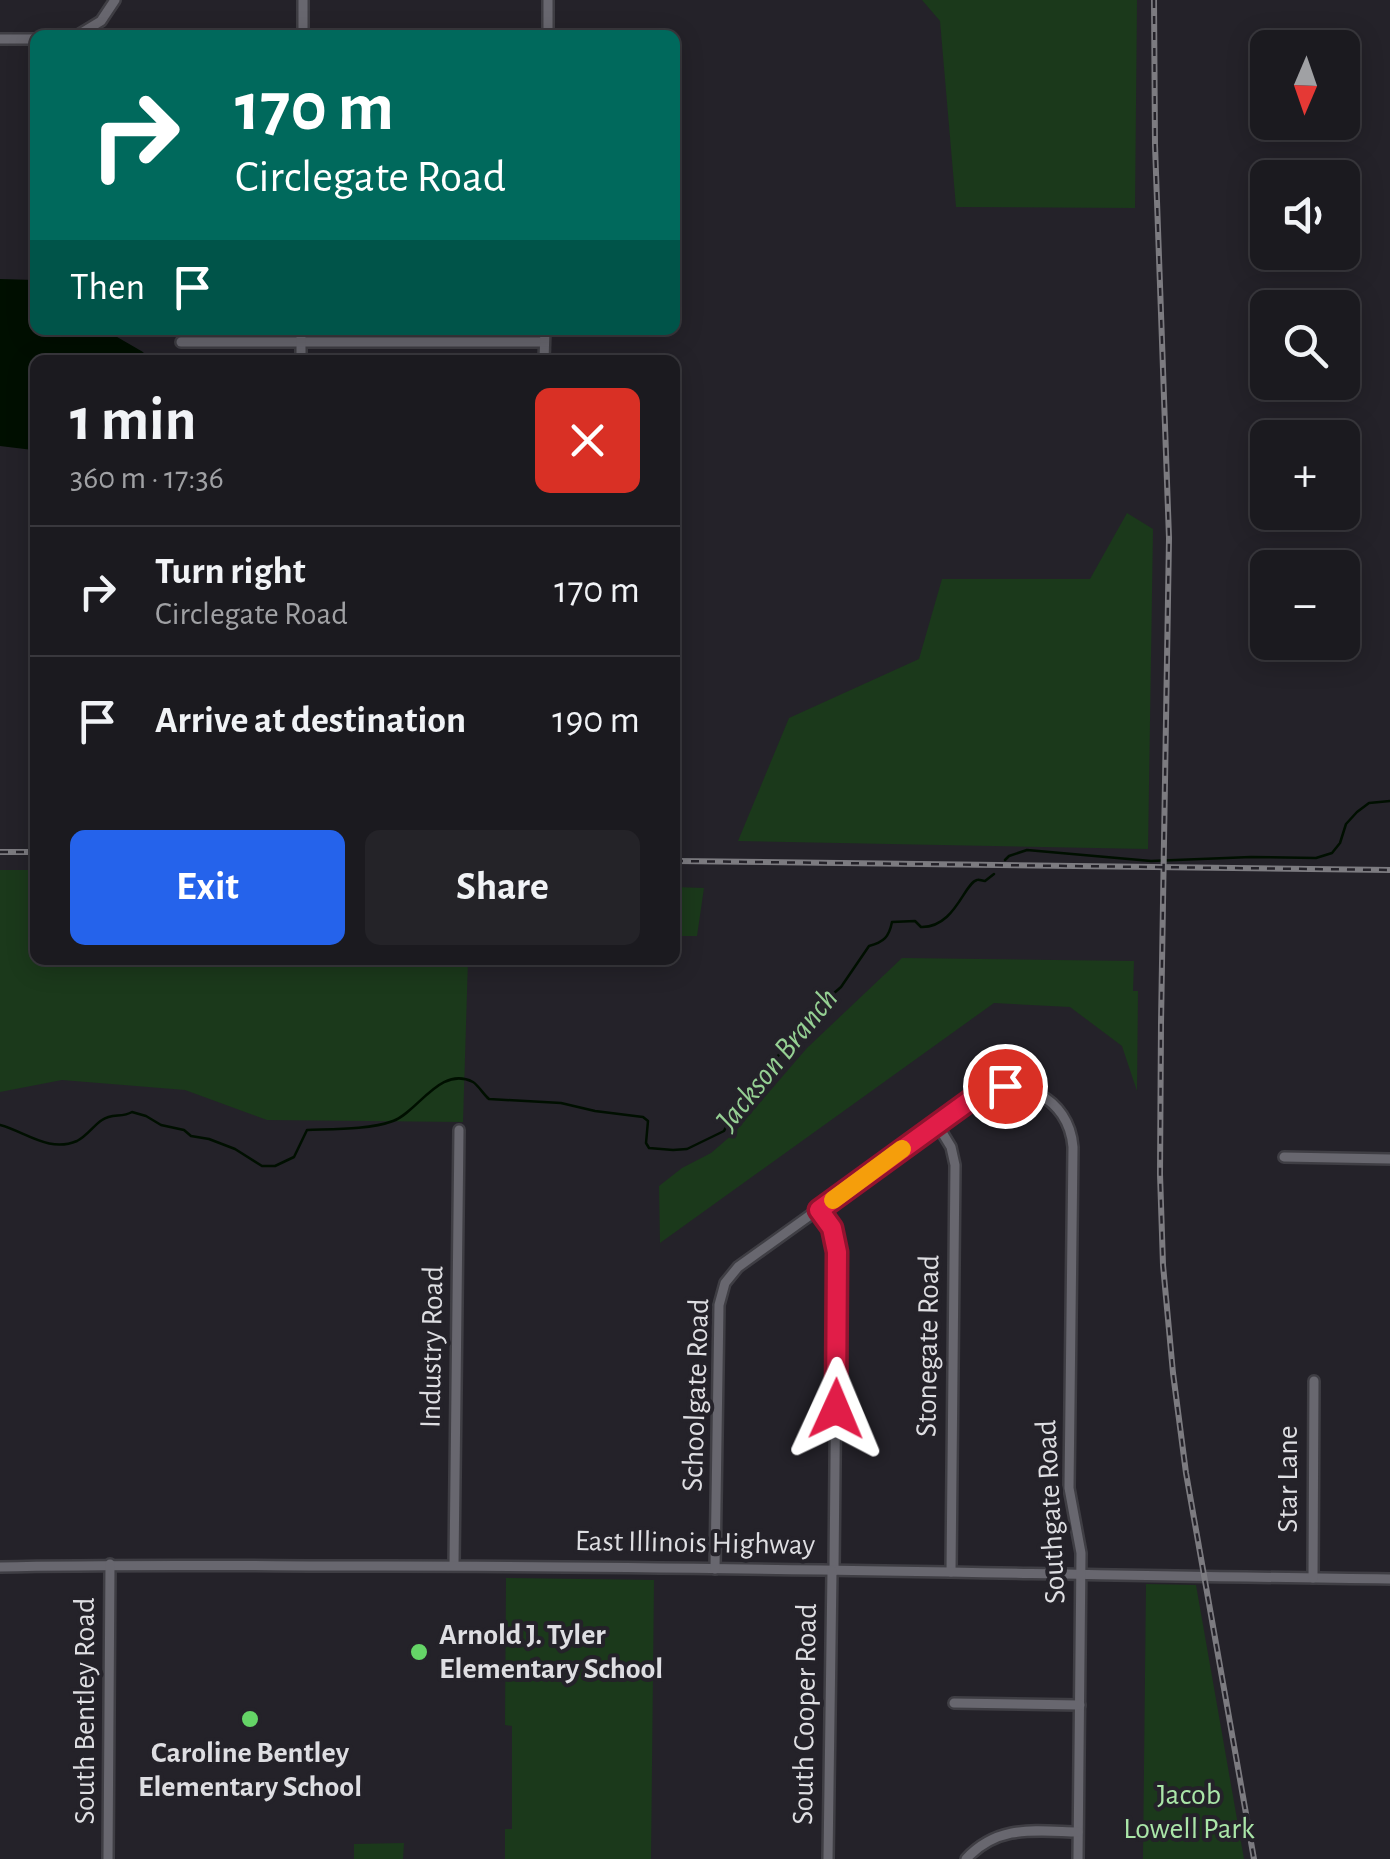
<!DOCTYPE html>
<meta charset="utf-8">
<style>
:root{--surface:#1b1a1f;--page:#242328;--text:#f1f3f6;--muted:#a0a1a4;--line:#39383d;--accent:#2563eb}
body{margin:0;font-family:"Alegreya Sans",sans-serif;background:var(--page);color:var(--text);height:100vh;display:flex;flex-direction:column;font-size:38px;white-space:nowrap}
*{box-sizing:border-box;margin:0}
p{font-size:32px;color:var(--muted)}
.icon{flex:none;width:55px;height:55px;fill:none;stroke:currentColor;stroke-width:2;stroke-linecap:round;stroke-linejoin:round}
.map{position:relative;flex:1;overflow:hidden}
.drawer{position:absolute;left:30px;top:355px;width:650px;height:610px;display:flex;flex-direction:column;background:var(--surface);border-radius:15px;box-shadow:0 5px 25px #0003,0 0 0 2px var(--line)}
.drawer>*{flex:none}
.top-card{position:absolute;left:30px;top:30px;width:650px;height:305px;border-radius:15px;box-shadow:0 5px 25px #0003,0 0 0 2px var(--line);background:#00695c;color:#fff;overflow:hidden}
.needle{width:65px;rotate:182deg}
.fabs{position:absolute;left:1250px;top:30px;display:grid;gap:20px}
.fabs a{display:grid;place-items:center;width:110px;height:110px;border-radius:15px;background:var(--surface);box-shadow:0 5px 25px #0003,0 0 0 2px var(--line);font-size:50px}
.pin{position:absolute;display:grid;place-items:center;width:85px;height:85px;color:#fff;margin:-42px;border:5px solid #fff;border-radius:50%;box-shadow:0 2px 10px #0007}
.me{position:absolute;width:110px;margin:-55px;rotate:1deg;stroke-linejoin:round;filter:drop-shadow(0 0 8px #0008)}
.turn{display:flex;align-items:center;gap:35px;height:210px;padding:0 40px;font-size:45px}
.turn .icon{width:130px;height:130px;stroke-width:2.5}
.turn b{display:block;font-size:70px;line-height:85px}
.then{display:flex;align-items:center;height:95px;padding:0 40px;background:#0003;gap:20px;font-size:38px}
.round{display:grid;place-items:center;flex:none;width:105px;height:105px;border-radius:15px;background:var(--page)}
.head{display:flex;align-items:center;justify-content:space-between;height:170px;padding:0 40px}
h1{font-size:60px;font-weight:700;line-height:75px}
.primary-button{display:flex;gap:20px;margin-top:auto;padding:20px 40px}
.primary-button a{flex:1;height:115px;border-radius:15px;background:var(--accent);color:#fff;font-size:40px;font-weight:700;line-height:115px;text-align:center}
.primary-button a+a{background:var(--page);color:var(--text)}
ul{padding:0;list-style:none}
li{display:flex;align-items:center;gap:30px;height:130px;padding:0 40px;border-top:2px solid var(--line)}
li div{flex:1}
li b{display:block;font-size:38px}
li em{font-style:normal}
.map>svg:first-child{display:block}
.green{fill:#1b391b}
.water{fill:#000f00}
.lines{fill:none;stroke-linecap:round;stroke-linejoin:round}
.stream{stroke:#000f00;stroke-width:2.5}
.minor-casing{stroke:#3f3e44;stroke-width:14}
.minor{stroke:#68676f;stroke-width:9}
.rail-casing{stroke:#7c7b80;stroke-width:6}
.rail{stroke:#242229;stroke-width:2.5;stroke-dasharray:8;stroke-linecap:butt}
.route-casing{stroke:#92132f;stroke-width:25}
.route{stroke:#e11d48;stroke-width:18}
.slow{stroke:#f59e0b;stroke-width:18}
.poi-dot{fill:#65d467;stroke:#242229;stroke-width:4}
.labels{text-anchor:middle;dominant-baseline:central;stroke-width:8;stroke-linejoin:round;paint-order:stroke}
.street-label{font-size:30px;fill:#dedee2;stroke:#242229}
.poi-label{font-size:30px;font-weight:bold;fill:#dedee2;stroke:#242229;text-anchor:start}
.park-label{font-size:30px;fill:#aae6a8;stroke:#242229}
.water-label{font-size:32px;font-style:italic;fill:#95d093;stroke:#242229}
</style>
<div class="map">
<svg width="1390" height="1859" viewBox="0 0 1390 1859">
<rect width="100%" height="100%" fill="#242229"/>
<!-- green -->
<g class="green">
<path d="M922 0H1137L1135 208 956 207 940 21Z"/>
<path d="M1127 513 1153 529 1148 849 738 841 789 718 919 659 942 579H1090Z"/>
<path d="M0 870H35V960H468L463 1122 267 1120 185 1090 62 1080 0 1092Z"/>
<path d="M675 887 704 888 697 936H675Z"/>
<path d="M902 958 1134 961 1133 991H1138L1137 1091 1122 1046 1070 1007 994 1003 660 1243 659 1186 682 1168 711 1153 733 1134 807 1048Z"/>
<path d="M506 1578 654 1580 651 1859H505V1829H512V1726L505 1725Z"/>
<path d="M1146 1584 1196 1585 1244 1859H1143Z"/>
<path d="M404 1843 403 1859H354V1844Z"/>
</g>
<!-- water -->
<path class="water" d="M0 279 35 280V330H105L143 352 148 359 35 360V449L33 450 0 446Z"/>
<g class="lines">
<!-- stream -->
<g class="stream">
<path d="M1005 860 1009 856 1027 850 1151 861 1251 857 1316 858 1332 853 1340 843 1346 824 1357 812 1369 803 1390 801"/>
<path d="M0 1125C26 1132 49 1153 77 1141 87 1136 93 1126 102 1120 112 1113 122 1118 132 1112L146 1116 161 1125 184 1130 191 1136 209 1139 235 1149 262 1166H275L294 1157 307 1130C332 1129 369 1130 393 1121 418 1112 440 1065 473 1082 478 1085 484 1095 489 1099L561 1103 595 1111 643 1117 648 1121 646 1143 649 1148 673 1150 687 1149 724 1131 734 1110 817 1008 841 987 869 946C884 942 889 937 892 922L915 921 921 927C955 928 964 883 977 880 979 879 982 881 985 881L994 874"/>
</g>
<!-- minor casing -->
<g class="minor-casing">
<g id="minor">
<path d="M78 35 101 21 115 0"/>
<path d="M303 35V0"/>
<path d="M548 35V0"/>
<path d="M0 39H35"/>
<path d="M181 342H544"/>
<path d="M301 360V330"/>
<path d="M544 360 545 330"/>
<path d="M937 1124 951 1147 955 1165 951 1572"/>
<path d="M1284 1157 1390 1159"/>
<path d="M819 1210 832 1228 837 1252 834 1571"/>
<path d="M454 1565 459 1130"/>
<path d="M0 1567C128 1564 257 1566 385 1566 720 1566 1055 1575 1390 1579"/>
<path d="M715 1569 719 1305 725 1283 738 1267 976 1096C1019 1074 1069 1097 1073 1147L1069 1488 1081 1553 1078 1859"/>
<path d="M1313 1578 1314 1381"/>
<path d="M954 1703 1080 1705"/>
<path d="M108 1859 110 1564"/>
<path d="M828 1859 832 1571"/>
<path d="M966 1859C998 1824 1036 1831 1078 1832"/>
</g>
</g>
<!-- minor -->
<use href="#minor" class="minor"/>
<!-- rail casing -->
<g class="rail-casing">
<g id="rail">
<path d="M1154 0 1155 145 1169 538 1161 1024 1160 1174 1163 1265 1173 1373 1186 1473 1254 1859"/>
<path d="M0 852H35"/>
<path d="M675 861 1390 870"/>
</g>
</g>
<!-- rail -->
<use href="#rail" class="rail"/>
</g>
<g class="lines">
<!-- route casing -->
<g class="route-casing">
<path id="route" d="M836 1409 837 1252 832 1228 819 1210 976 1096 992 1088 1005 1086"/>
</g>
<!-- route -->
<use href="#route" class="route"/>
<!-- slow -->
<path class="slow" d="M833 1200 902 1149"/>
</g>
<!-- markers -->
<g class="poi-dot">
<circle cx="419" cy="1652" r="10"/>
<circle cx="250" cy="1719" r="10"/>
</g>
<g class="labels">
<!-- street labels -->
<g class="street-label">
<text transform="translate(928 1346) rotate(-89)">Stonegate Road</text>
<text transform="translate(432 1347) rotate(-89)">Industry Road</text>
<text transform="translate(696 1395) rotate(-88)">Schoolgate Road</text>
<text transform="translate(1288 1479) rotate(-90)">Star Lane</text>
<text transform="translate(1051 1512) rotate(-93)">Southgate Road</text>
<text transform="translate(695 1543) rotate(1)">East Illinois Highway</text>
<text transform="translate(85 1711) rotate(-90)">South Bentley Road</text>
<text transform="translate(805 1714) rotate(-89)">South Cooper Road</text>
</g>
<!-- poi labels -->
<g class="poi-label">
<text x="439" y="1635">Arnold J. Tyler<tspan x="439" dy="34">Elementary School</tspan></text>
<text x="250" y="1753" text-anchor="middle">Caroline Bentley<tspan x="250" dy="34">Elementary School</tspan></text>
</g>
<!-- park labels -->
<g class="park-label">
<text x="1189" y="1795">Jacob<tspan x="1189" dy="34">Lowell Park</tspan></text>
</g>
<!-- water labels -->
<g class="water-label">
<text transform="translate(777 1059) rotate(-51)">Jackson Branch</text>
</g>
</g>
</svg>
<div class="fabs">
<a><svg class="needle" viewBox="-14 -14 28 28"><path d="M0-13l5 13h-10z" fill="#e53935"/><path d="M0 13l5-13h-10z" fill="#a0a1a4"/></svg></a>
<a><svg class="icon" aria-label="sound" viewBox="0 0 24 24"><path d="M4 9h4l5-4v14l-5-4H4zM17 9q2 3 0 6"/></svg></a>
<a><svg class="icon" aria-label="search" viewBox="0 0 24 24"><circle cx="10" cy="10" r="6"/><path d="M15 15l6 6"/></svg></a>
<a>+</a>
<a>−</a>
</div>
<div class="pin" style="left:1005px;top:1086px;background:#d93025"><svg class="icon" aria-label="arrive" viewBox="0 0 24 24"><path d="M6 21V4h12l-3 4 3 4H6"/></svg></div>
<svg class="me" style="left:836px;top:1409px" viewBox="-20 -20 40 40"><path d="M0-17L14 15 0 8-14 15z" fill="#e11d48" stroke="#fff" stroke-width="4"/></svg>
<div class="top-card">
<div class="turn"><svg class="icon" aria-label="right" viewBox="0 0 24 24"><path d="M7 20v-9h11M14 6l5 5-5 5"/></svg><div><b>170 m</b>Circlegate Road</div></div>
<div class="then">Then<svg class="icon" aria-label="arrive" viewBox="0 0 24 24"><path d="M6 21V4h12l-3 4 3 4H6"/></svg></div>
</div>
<section class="drawer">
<div class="head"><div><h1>1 min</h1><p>360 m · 17:36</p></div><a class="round" style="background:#d93025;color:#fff"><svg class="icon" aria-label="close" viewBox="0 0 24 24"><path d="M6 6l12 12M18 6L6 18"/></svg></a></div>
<ul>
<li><svg class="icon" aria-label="right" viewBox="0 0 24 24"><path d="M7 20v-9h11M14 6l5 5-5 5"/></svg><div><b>Turn right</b><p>Circlegate Road</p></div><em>170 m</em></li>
<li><svg class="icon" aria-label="arrive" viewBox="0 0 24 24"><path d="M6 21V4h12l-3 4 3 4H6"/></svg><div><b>Arrive at destination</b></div><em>190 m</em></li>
</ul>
<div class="primary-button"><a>Exit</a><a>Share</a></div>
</section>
</div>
